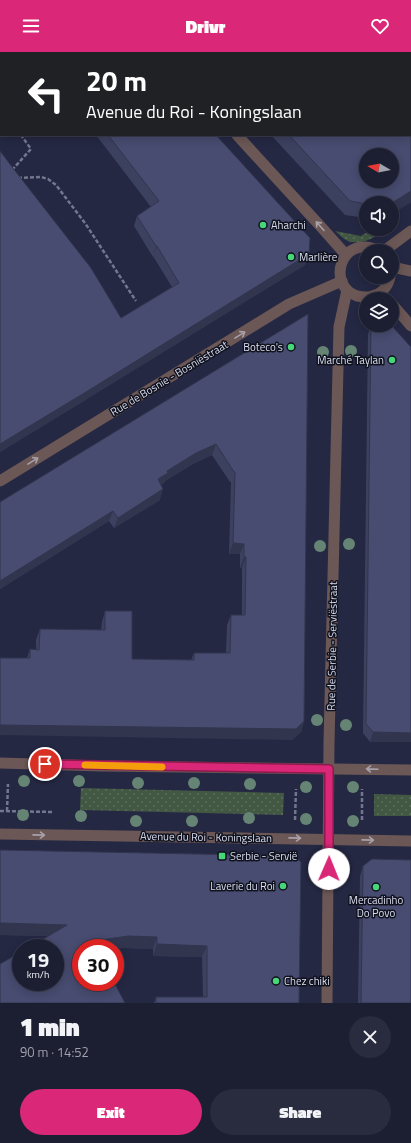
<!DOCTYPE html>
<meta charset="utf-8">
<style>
:root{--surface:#1c1e32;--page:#292b3e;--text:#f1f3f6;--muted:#a0a2ac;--line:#3a3c4d;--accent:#db2777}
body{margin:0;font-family:"Titillium Web",sans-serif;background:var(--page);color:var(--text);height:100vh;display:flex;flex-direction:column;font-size:15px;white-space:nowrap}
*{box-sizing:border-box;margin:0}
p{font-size:13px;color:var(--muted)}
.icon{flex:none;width:22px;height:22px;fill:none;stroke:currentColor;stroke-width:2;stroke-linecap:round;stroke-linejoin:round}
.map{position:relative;height:951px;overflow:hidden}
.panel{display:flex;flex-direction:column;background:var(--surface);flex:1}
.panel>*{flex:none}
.banner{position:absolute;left:0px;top:0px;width:411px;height:84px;box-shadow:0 2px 10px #0003,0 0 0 1px var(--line);background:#202124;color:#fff;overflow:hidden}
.needle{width:26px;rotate:279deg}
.fabs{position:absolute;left:359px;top:96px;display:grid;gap:8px}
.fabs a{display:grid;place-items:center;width:40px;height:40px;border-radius:50%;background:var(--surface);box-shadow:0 2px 10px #0003,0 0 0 1px var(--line);font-size:20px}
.speed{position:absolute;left:12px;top:887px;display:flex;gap:8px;font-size:20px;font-weight:700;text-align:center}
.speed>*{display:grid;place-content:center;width:52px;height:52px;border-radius:50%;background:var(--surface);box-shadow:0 2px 10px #0003,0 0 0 1px var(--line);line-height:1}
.speed small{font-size:10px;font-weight:400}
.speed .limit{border:6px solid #d22;background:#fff;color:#111}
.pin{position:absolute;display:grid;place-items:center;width:34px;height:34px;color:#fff;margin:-17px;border:2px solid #fff;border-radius:50%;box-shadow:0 1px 4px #0007}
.me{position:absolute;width:44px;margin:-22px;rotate:1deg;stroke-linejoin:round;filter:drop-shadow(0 0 3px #0008)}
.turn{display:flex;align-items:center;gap:14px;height:84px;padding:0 20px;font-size:18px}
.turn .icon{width:52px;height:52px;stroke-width:2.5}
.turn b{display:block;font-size:28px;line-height:34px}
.round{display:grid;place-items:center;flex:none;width:42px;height:42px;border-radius:21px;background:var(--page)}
.head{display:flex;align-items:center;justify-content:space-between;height:68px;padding:0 20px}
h1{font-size:24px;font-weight:800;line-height:30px}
.button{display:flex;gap:8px;margin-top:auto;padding:8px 20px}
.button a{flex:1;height:46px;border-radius:24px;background:var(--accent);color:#fff;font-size:16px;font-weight:800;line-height:46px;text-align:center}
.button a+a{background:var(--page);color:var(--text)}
header{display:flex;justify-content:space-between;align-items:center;height:52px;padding:0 20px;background:var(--accent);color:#fff;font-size:18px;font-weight:800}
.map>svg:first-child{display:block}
.grass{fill:url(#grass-dots)}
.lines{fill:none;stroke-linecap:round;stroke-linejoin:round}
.path{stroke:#73768d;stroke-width:2.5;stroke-dasharray:4 2;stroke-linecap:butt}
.minor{stroke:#6b5755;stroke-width:11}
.tertiary{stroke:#6b5755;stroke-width:11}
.tree{fill:#658474}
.wall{fill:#3d4160;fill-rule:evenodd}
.shaded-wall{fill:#32354e}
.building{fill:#474c70;stroke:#32354e;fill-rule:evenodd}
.oneway{stroke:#a8a1aa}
.route-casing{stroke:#8e194d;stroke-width:10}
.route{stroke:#db2777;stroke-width:7}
.slow{stroke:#f59e0b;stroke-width:7}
.poi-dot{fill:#47d779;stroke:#10121e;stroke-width:1.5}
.labels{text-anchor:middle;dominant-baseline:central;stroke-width:3;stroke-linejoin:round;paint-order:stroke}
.poi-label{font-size:11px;fill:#dadef0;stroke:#10121e;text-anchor:start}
.street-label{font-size:11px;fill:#dadef0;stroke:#10121e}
</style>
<header><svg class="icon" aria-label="menu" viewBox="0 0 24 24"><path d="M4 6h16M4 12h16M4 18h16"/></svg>Drivr<svg class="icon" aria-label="heart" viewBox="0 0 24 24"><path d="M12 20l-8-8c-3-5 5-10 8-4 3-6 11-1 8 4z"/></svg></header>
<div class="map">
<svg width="411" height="951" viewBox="0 0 411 951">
<defs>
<pattern id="grass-dots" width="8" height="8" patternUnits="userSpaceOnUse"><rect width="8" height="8" fill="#425843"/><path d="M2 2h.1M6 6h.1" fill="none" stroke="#5d705e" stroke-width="1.8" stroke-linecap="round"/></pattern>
</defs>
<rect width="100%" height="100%" fill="#252843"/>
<!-- grass -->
<g class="grass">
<path d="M379 177H387C376 185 362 194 348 189 343 187 339 182 335 179L361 184 365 181 374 183 375 178Z"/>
<path d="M81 736 284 741 283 763 80 758Z"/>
<path d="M374 742 411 743V764H374Z"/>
</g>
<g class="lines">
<!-- path -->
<g class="path">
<path d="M0 55 1 56"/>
<path d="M12 118 31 97 21 83"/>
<path d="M18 126 41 125 48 127 56 133 85 171 136 249"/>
<path d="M0 759 53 760"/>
<path d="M7 759 8 732"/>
<path d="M295 768 296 737"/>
<path d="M362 768V737"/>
</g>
<!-- minor -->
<g class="minor">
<path d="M161 0 162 1"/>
<path d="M237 83 323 177 346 203"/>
<path d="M380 199C340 180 326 234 357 244 362 245 367 246 372 244 381 242 388 235 390 225"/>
<path d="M384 199 411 179"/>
<path d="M392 215 411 219"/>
<path d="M392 252 411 274"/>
<path d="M0 429 289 252 342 229"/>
<path d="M327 951 329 691 339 275 347 238"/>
</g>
<!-- tertiary -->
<g class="tertiary">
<path d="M0 711 102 714 411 718"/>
<path d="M0 782 411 789"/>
</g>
</g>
<!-- trees -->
<g class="tree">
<circle cx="351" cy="299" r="6"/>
<circle cx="323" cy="300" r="6"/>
<circle cx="349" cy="492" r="6"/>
<circle cx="320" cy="494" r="6"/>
<circle cx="317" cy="668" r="6"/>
<circle cx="346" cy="673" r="6"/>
<circle cx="24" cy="729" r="6"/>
<circle cx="79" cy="729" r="6"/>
<circle cx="138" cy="731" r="6"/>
<circle cx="194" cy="731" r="6"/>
<circle cx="250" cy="732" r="6"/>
<circle cx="306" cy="735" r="6"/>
<circle cx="353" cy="735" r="6"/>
<circle cx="23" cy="763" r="6"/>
<circle cx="81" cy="764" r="6"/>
<circle cx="249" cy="766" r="6"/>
<circle cx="306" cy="767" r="6"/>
<circle cx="136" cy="769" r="6"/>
<circle cx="192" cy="769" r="6"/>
<circle cx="353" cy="769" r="6"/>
</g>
<!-- wall -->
<g class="wall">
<path d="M195 0H411V150L392 162V151H366V166L345 163 271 83H410V1H196ZM366 103H392V129H366Z"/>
<path d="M1 3V42L0 41V4Z"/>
<path d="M96 83H216L309 202 305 213 82 350 0 400V99L121 266 172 235 153 204V205L134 174 137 164 151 155Z"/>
<path d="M308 262 304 669 301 680 292 688 27 606 30 597 36 598V588L40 577 101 578 102 570 105 559 132 607 191 608 194 601H226L227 573 231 563H242V516H240V502H229L231 430H230L212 403 193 412 165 429 164 431 161 433 160 448 114 476 109 469 0 537V450Z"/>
<path d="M371 273 411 690H370L363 681 368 282Z"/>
<path d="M0 798 294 804 299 951H154L156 945H203L202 905 153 904V897L124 896 48 884 0 883Z"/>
<path d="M363 814 411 951H358L360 824Z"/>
</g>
<!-- shaded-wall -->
<g class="shaded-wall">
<path d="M411 139V150L392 162V151Z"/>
<path d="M156 194H157L153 204V205Z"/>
<path d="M309 202 305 213 82 350 0 400V392Z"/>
<path d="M216 392 212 403 193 412 165 429 164 431 154 437 158 427 167 419 196 401Z"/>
<path d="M163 437 160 448 114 476 118 466Z"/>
<path d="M113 459 109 469 0 537V529Z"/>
<path d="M233 491 244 492 240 502H229Z"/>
<path d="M244 505H246L242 516H240Z"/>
<path d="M304 669 301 680 292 688 0 683V673Z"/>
<path d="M373 680 411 681V690H370Z"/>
<path d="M0 871 67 873 63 884 0 883Z"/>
<path d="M128 884 157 885 153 897 124 896 115 897V896H90L93 889Z"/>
<path d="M157 892 207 894 202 905 153 904Z"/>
</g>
<!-- building -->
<g class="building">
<path d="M4 0H140L141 1H3Z"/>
<path d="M213 0H411V139L392 151H366V152L350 149 289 83H410V1H214ZM366 103H392V129H366Z"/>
<path d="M1 3V28L0 26V4Z"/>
<path d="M108 83H216L310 186 309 202 86 340 0 392V99L16 120 91 216 121 266 179 231 157 194H156L137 164 159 149Z"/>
<path d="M308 262 304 669 296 677 0 673V606H30V597L39 598 40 577 105 578V559H132V607L194 608V601H230L231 563H245L246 505H244V492L233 491 235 420H234L216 392 196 401 167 419 168 421 158 427 163 437 118 466 113 459 0 529V450Z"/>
<path d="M371 273H391L411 295V681L373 680 366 672Z"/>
<path d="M0 798 294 804 301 810 299 951H156V945H207V894L157 892V885L128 884 93 889 96 896H81V930H114L125 951H0V912L21 900V930H55V896H28L67 873 0 871Z"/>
<path d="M372 807 411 808V951H361L363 814Z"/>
</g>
<!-- one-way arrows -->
<defs><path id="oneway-shaft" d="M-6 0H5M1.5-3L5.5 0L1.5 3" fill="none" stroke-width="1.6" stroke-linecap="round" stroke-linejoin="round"/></defs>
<g class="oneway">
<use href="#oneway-shaft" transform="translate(320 174) rotate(-132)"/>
<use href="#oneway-shaft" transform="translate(240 283) rotate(-31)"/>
<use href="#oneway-shaft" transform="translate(33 409) rotate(-31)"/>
<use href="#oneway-shaft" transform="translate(372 717) rotate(-178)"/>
<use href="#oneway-shaft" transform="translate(39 783) rotate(1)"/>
<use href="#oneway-shaft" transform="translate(295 786) rotate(1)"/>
<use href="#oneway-shaft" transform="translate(368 788) rotate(1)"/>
</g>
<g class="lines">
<!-- route casing -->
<g class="route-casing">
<path id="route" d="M45 712 329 717V817"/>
</g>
<!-- route -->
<use href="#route" class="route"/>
<!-- slow -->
<path class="slow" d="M85 713 162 715"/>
</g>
<!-- markers -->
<g class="poi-dot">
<circle cx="263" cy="173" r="4"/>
<circle cx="291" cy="205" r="4"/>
<circle cx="291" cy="295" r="4"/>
<circle cx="392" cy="308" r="4"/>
<rect x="218" y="800" width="8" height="8" rx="2"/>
<circle cx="283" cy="834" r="4"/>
<circle cx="376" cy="835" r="4"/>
<circle cx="276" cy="929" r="4"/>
</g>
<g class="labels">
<!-- poi labels -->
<g class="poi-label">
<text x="271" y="173">Aharchi</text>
<text x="299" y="205">Marlière</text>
<text x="283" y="295" text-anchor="end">Boteco's</text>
<text x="384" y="308" text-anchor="end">Marché Taylan</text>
<text x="230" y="804">Serbie - Servië</text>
<text x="275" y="834" text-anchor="end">Laverie du Roi</text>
<text x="376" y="848" text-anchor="middle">Mercadinho<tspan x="376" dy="13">Do Povo</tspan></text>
<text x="284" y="929">Chez chiki</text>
</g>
<!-- street labels -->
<g class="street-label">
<text transform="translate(169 326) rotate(-31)">Rue de Bosnie - Bosniëstraat</text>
<text transform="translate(332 594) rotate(-89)">Rue de Serbie - Serviëstraat</text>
<text transform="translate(206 785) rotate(1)">Avenue du Roi - Koningslaan</text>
</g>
</g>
</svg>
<div class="fabs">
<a><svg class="needle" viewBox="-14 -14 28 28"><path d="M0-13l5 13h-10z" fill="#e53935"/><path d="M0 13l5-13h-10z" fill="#a0a2ac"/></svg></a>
<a><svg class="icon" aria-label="sound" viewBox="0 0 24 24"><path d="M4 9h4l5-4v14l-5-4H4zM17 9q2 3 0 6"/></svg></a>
<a><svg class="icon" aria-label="search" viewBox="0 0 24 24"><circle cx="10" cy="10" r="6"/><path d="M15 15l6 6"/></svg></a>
<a><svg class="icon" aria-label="layers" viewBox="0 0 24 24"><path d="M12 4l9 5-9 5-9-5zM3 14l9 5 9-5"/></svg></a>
</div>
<div class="speed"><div>19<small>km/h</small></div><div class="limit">30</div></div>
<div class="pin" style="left:45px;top:712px;background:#d93025"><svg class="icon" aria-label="arrive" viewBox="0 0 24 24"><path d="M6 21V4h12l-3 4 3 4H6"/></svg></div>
<svg class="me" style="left:329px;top:817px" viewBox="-20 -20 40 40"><circle r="19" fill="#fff"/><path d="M0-13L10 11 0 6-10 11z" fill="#db2777"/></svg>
<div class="banner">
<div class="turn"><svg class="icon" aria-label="left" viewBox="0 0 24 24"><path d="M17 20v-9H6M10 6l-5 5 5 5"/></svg><div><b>20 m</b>Avenue du Roi - Koningslaan</div></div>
</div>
</div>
<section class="panel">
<div class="head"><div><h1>1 min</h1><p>90 m · 14:52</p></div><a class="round"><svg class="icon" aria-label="close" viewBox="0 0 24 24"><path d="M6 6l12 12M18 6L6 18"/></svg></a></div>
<div class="button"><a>Exit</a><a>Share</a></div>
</section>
